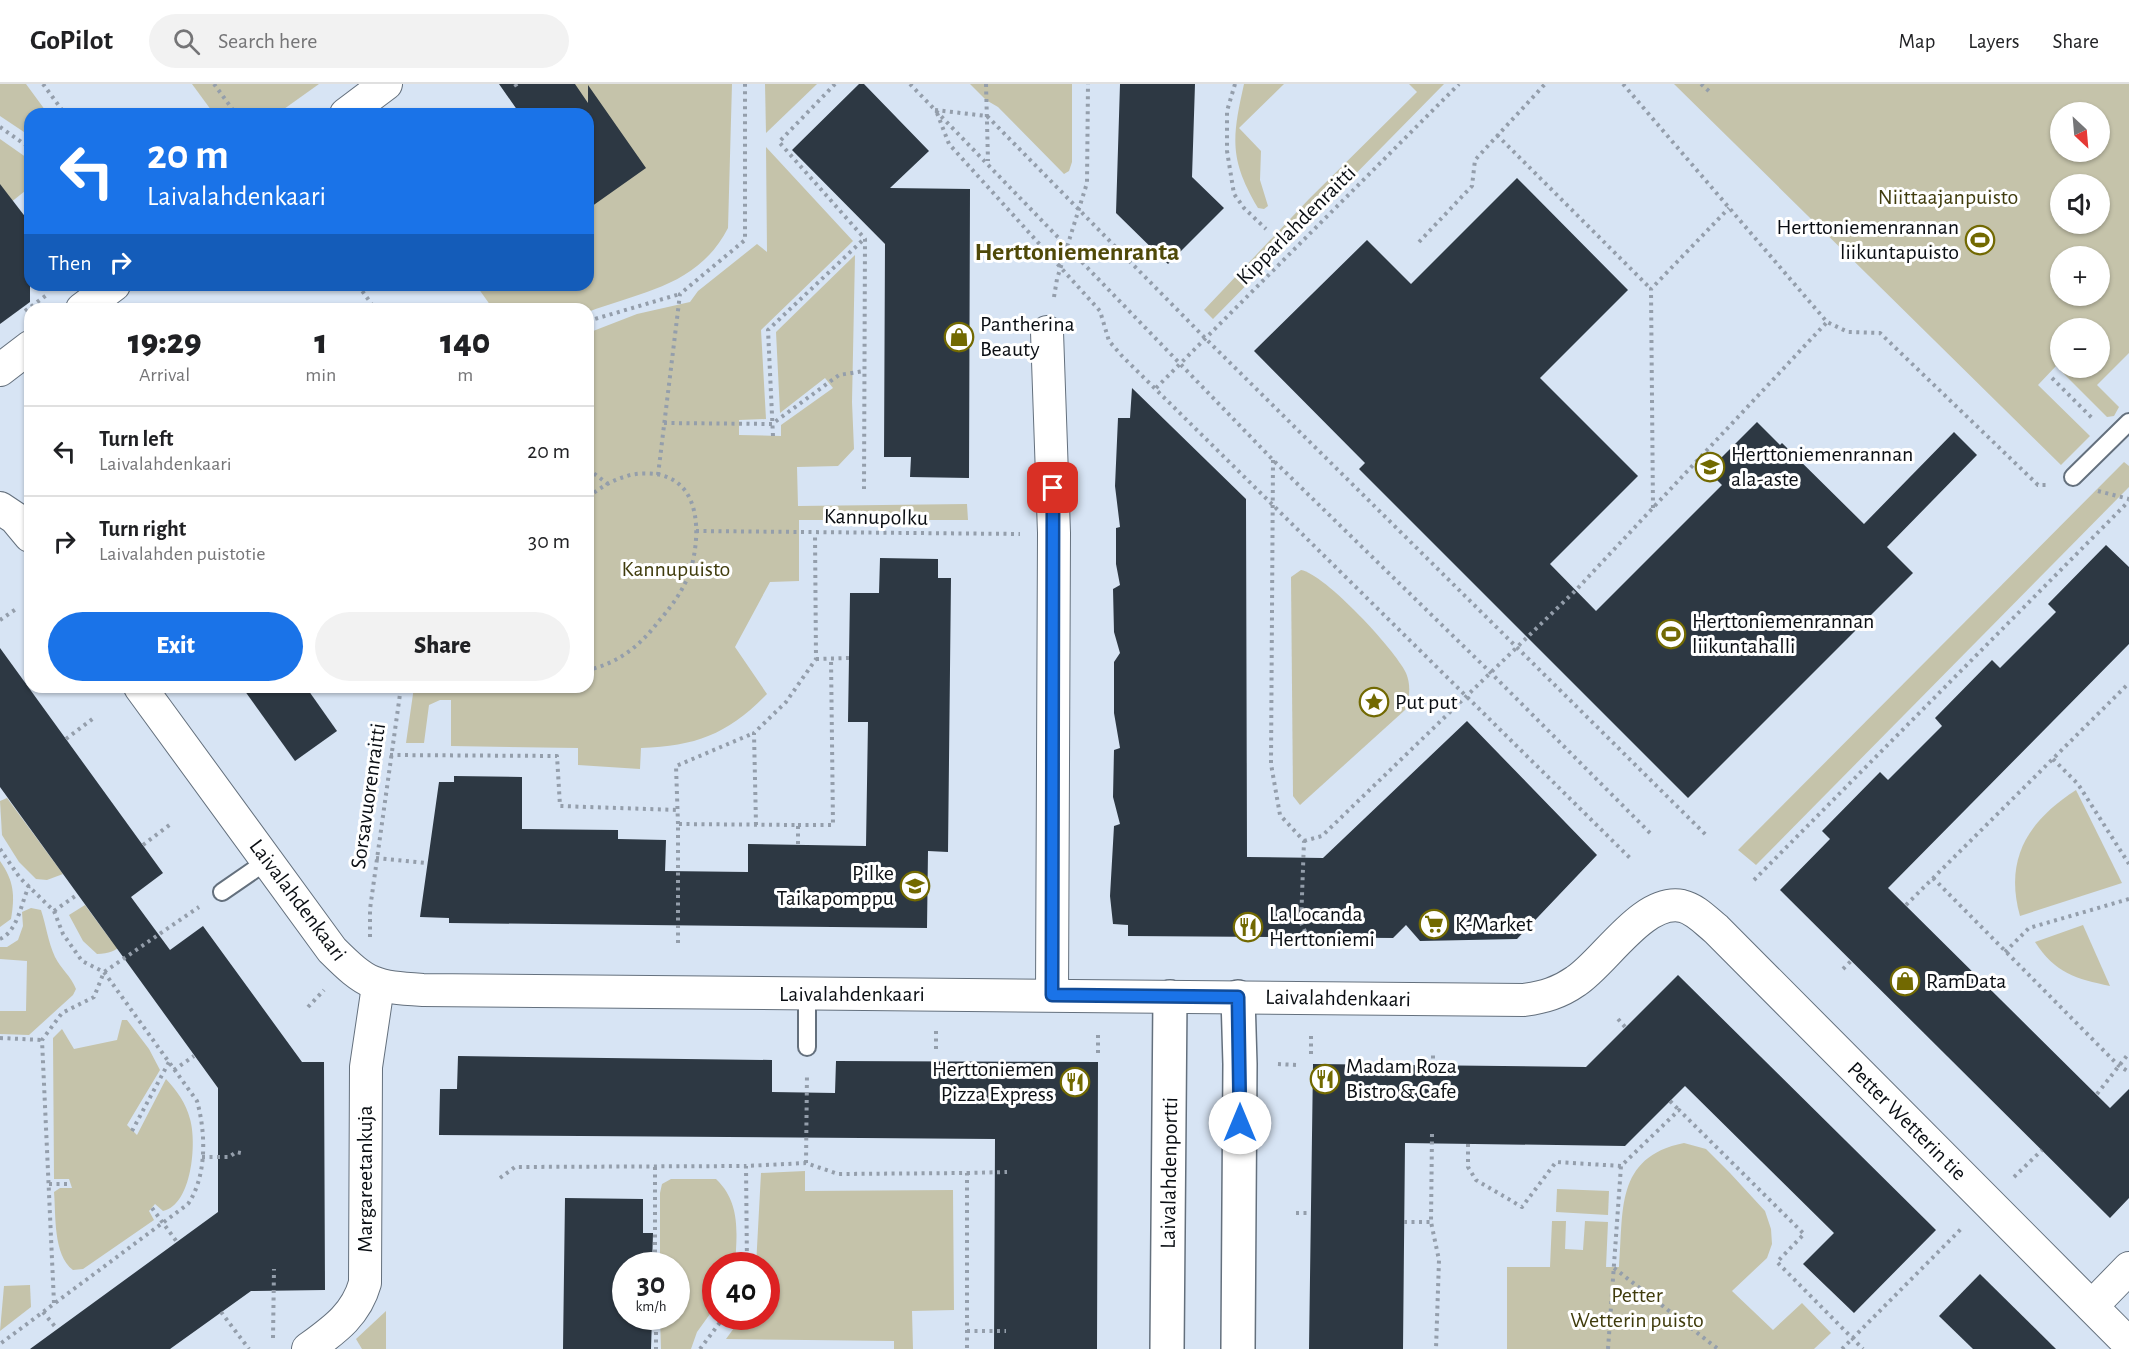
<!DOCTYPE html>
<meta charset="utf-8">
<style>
:root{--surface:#fff;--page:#f2f2f2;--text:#202124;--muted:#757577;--line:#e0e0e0;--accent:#1a73e8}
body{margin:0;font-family:"Alegreya Sans",sans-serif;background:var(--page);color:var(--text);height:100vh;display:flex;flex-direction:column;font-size:22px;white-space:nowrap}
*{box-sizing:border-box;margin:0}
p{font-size:20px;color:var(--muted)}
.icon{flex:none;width:33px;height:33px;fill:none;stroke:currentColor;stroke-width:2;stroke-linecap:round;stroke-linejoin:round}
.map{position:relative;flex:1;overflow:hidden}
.side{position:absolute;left:24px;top:219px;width:570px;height:390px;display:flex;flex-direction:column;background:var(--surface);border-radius:18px;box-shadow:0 2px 4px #0004}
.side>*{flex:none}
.guide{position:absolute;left:24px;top:24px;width:570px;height:183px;border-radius:18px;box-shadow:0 2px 4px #0004;background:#1a73e8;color:#fff;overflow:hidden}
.needle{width:39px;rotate:154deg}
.fabs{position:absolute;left:2050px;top:18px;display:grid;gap:12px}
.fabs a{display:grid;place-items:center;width:60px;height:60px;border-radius:50%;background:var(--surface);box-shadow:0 2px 4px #0004;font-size:30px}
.speed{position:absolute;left:612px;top:1168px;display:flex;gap:12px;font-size:30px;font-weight:700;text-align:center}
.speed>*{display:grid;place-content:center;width:78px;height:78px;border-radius:50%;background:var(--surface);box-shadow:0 2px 4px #0004;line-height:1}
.speed small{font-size:15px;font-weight:400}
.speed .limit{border:9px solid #d22;background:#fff;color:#111}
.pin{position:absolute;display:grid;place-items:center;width:51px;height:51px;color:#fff;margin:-26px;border-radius:12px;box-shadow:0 3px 9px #0006}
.me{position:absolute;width:66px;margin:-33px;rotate:0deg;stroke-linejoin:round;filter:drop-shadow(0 0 4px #0008)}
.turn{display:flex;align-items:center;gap:21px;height:126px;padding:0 24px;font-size:27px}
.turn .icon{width:78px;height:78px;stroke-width:2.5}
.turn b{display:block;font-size:42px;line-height:51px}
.then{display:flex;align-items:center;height:57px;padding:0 24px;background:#0003;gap:12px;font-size:22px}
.eta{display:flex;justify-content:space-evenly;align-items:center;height:102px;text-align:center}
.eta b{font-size:36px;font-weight:800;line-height:42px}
.action{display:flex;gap:12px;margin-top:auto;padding:12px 24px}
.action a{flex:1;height:69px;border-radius:36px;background:var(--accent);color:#fff;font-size:24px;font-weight:800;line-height:69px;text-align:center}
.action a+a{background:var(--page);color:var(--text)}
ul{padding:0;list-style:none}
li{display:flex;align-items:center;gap:18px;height:90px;padding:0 24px;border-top:2px solid var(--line)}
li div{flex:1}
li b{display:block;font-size:22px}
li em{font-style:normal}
header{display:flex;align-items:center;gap:36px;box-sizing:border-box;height:84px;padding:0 30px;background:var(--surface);border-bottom:2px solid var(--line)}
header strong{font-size:28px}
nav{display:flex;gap:33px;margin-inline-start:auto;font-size:21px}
.search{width:420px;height:54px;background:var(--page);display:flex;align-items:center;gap:15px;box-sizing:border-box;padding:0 21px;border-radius:33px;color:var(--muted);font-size:22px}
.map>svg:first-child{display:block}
.green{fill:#c5c3aa;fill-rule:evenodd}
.building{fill:#2d3843}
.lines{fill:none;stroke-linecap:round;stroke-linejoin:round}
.service-casing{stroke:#64707d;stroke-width:20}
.minor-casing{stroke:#64707d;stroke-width:34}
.tertiary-casing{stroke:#64707d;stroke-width:36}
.path{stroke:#949eab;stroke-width:4;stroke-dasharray:3 4.5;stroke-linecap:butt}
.service{stroke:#fff;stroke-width:16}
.minor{stroke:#fff;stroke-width:32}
.tertiary{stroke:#fff;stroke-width:33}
.route-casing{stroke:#114b97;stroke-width:15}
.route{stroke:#1a73e8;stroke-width:10}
.labels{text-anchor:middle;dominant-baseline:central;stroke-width:6;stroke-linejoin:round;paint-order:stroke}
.park-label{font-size:22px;fill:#403c0d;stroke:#fff}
.street-label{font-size:22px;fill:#0a0e13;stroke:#fff}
.poi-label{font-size:22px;fill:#0a0e13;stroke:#fff;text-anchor:start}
.quarter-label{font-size:26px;font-weight:bold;fill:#4f4908;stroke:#fff}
</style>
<header>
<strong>GoPilot</strong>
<div class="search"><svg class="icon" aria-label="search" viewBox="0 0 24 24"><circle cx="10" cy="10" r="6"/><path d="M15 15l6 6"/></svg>Search here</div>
<nav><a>Map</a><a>Layers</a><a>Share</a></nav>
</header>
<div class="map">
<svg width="2129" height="1265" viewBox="0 0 2129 1265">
<rect width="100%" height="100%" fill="#d7e4f4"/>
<!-- green -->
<g class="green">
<path d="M0 0H26L48 30H30V52L0 32Z"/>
<path d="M192 0H319L277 30H214Z"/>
<path d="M567 0H732L728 144C698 202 643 207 588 228V225H493L476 201H588V109L596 33Z"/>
<path d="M765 0H817L766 49Z"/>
<path d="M970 0H1072V78L1069 87 1064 90 998 23 986 16Z"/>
<path d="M1244 0H1284L1239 44 1261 67 1260 96 1268 122 1264 125 1258 124C1229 75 1232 54 1244 0Z"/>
<path d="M1409 0H1444L1213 235 1204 226 1309 115 1417 8Z"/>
<path d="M1674 0H2129V269L2097 301 2119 323 2114 332 2107 333 2056 282 2038 301 2090 352 2061 381ZM2061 28H2100V68H2061ZM2061 100H2100V140H2061ZM2061 172H2100V212H2061ZM2061 244H2100V284H2061Z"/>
<path d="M0 55 30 76V103L0 127Z"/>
<path d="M766 63 853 157 761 246 766 335 739 336V351L781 352V341L833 304 825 294 780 329 776 248 855 171 852 318 854 365 838 382 797 383 798 422 967 420 968 436H799V497L770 498 735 563 767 610C728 650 697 662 641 664L640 685 578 681V664L451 662V616H440L429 621 424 659H406L414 603H588V249L637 230 690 218 698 207 757 160 767 168Z"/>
<path d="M2124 378 2129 382V403L1756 781 1738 766Z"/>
<path d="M1301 486C1325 490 1395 566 1406 589 1411 601 1410 614 1405 626L1300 721 1293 712 1291 493Z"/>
<path d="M2076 706 2122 799 2020 832C2004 775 2028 737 2076 706Z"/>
<path d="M7 714 63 790 47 796 36 795 19 778 2 751 0 717Z"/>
<path d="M0 777C14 797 15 811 11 835L0 843Z"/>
<path d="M85 821 110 855 136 837C126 856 121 870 97 870L83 857 69 831Z"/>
<path d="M31 824 41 826C46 841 48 858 55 873 61 885 71 892 76 905L73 911 29 951 0 950V927H26L27 877 0 875V863H7L18 856 23 842 22 828Z"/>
<path d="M2083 841 2110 902C2076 895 2055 889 2035 858Z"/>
<path d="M122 936H127L149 965 160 986 127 1041 137 1051 166 995C177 1007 186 1019 190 1035 197 1059 192 1121 163 1127L155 1120 149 1127 154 1136 83 1185 73 1186C53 1171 56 1131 54 1108L60 1104H72L69 1095H54L53 954 62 945 74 965 117 956Z"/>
<path d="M1684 1059 1706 1065 1730 1089 1765 1127 1771 1145 1772 1160 1767 1174 1732 1207 1773 1246 1802 1219 1831 1249 1814 1265H1507V1183H1550L1552 1137H1566L1565 1165 1583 1166 1585 1137 1608 1138 1606 1183H1619C1624 1128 1614 1073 1684 1059Z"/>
<path d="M805 1087V1107L953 1106 954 1226 912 1227 913 1265H894V1257L726 1255 742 1233H766V1182H756L761 1089Z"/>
<path d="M671 1095H716C741 1119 737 1149 735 1182H716L715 1223 697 1248 691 1265H661L660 1233H676V1182H660V1109L662 1100Z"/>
<path d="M1557 1105 1609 1107 1608 1131 1556 1128Z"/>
<path d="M30 1201 31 1223 0 1247 4 1202Z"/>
<path d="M386 1227V1265H362L356 1255Z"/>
</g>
<!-- building -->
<g class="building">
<path d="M499 0H575L588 19V1L646 84 588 125V30H520Z"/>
<path d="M859 0H864L929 67 890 104 970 105 969 394 910 393 911 373H884L885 160 792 66Z"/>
<path d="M1120 0H1195L1192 93 1224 124 1168 180 1116 129Z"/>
<path d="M1517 94 1628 206 1540 294 1638 392 1550 480 1596 527 1722 401 1708 387 1757 338 1780 361 1782 359 1864 440 1954 348 1977 371 1887 463 1913 489 1688 714 1359 385 1365 379 1254 267 1367 156 1411 200Z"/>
<path d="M0 100 30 139V218L0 240Z"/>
<path d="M1132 304 1246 415 1247 773 1323 774 1467 637 1597 771 1517 855 1420 857 1406 841 1393 854 1128 852V841L1113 840 1110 812 1114 742 1120 740 1113 713 1114 666 1120 664 1114 629V578L1120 569 1114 548 1113 505 1120 501 1116 480V444L1120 443 1115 402 1118 334H1130Z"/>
<path d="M2106 461 2129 483V560L1888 804 2110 1024 2129 1005V1114L2110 1134 1780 806 1830 755 1822 747 1880 688 1888 696 1942 642 1935 634 1992 576 2000 584 2056 528 2048 520Z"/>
<path d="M880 474 938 475V494H951L948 768 928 767 927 844 449 839V834L420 833 439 698H454V692L522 693V745L618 746V755L666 756 665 787 748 788V760L866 762 868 638H848L850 509H879Z"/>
<path d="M0 564 163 789 131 813 170 866 203 842 302 978H324L325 1206 251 1207 170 1265H30L218 1128V1004L0 703Z"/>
<path d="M242 603H306L337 647 295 677Z"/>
<path d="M1678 891 1936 1146 1854 1229 1803 1180 1834 1149 1685 1002 1625 1062 1405 1059 1403 1265H1309L1313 980 1586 983Z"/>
<path d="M458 972 772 976V1008L835 1009 836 977 1098 978 1097 1265H994L995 1055 439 1051 440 1005H457Z"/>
<path d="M565 1114 643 1115V1149H653L652 1182H626V1233H652L651 1265H563Z"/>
<path d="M1980 1190 2056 1265H1973L1939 1232Z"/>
</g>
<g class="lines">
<!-- service casing -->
<g class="service-casing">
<g id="service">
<path d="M2073 393 2129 338"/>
<path d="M222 808 267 777"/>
<path d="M807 963V910"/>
</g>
</g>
<!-- minor casing -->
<g class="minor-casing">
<g id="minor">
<path d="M346 30 386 0"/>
<path d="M82 225 114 201"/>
<path d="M1047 248 1054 449 1052 911"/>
<path d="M0 286 30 263"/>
<path d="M0 424 15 434 30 452"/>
<path d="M140 603 332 866C367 901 374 903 423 906L1524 916C1544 913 1559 909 1576 897 1605 878 1643 814 1682 822 1695 825 1705 836 1716 845L2129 1260"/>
<path d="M2092 1222 2129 1184"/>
<path d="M308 1265C334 1246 356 1231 365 1199L366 983 378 902"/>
</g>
</g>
<!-- tertiary casing -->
<g class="tertiary-casing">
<g id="tertiary">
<path d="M1167 1265 1170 913"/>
<path d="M1238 1265 1240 980 1238 913"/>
</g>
</g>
<!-- path -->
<g class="path">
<path d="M43 0 65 30"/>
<path d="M214 0 236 30"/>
<path d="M515 0 519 6"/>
<path d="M835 0 779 58 865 155 864 405"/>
<path d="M910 0 1273 376 1491 589 1652 751"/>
<path d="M986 0 988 77"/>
<path d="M1235 0 1227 27V67L1234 110 1244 124 1266 145"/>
<path d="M1623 0 1827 238 1848 248 1880 249 2038 401H2046"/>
<path d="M1701 0 1710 8"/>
<path d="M935 26 987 32 1206 255 1706 751"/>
<path d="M937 29 949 60 1100 227 1109 257 1122 272 1630 774"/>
<path d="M0 43 30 64"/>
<path d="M1497 51 1651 205"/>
<path d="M1419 158 1472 102 1475 76 1545 0"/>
<path d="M358 201 375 225"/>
<path d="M1054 213 1057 195 1087 99 1088 0"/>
<path d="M25 227 48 210"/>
<path d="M588 237 680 210"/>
<path d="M2052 294 2092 334"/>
<path d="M1156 304 1459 0"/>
<path d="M664 339 772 340 839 291 864 287"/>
<path d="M773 352 768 246 864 155"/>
<path d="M1273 376 1271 680 1280 731 1304 757 1301 839 1313 864"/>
<path d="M588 385 608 400"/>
<path d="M658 391 680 210 745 156V0"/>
<path d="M2098 407 2129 415"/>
<path d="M588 413C599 405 610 397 624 393 634 389 645 389 655 390 702 396 701 452 690 488 683 507 671 523 658 538 640 562 618 579 588 586"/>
<path d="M1653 424 1651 205 1729 124"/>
<path d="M696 447 1020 450"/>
<path d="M0 536 16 525"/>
<path d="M816 575 849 574"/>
<path d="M401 604 410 603"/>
<path d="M66 655 95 633"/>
<path d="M390 671 557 672 560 722 677 726"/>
<path d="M2053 675 2078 700 2129 780"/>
<path d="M678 740 676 682 754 649"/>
<path d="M756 741 754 649 786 618 816 575 815 449"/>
<path d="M798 741H833L831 574"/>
<path d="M1304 757 1322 752 1576 506 1827 238"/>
<path d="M143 761 172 739"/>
<path d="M0 765 20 794 54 827 63 850 82 877 104 888 197 1017C206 1049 207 1092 188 1120L0 1260"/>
<path d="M376 774 427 779"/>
<path d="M1933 794 2118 981 2129 988"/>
<path d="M1754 796 2129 417"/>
<path d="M1906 821 2129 599"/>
<path d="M54 827 78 810"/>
<path d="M370 853V825L401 603"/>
<path d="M0 855C18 847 21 819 29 802"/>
<path d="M678 859V740L798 741V761"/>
<path d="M2005 868 2029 844 2129 815"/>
<path d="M1843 885 1851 877"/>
<path d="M308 923 324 906"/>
<path d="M1618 935 1626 944"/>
<path d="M0 954 42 956"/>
<path d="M936 965V945"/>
<path d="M1098 969V948"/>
<path d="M1311 970V949"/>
<path d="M1278 980 1297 981"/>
<path d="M1433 982V971"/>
<path d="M174 986 194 972"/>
<path d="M2097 1010 2129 969"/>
<path d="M1670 1017 1679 1026"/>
<path d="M132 1047 169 978"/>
<path d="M1432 1050 1431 1138 1439 1176 1436 1265"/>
<path d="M1468 1060V1083L1476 1096 1522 1123 1556 1078 1621 1082 1679 1026 1804 1150 1777 1178 1863 1265"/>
<path d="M202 1073H229L236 1068 241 1069"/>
<path d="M806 1079 807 990"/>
<path d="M655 1083V1182"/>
<path d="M967 1089 1007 1088"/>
<path d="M2014 1093 2042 1066"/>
<path d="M500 1094 515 1083 746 1082"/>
<path d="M49 1100H70"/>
<path d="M152 1124 177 1158"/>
<path d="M1296 1129H1310"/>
<path d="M1404 1138H1431"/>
<path d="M747 1182 746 1082 806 1079 838 1090 967 1089V1265"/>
<path d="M1614 1184 1718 1265"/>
<path d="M54 1219 42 956 62 929 94 913 104 888 199 823"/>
<path d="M43 1228 57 1245"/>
<path d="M221 1228 249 1265"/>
<path d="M656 1233V1265"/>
<path d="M967 1247H1006"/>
<path d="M273 1254 274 1185"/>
<path d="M700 1265 724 1233"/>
<path d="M1608 1265 1621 1082"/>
<path d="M1842 1265 1962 1144"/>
</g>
<!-- service -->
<use href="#service" class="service"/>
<!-- minor -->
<use href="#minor" class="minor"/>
<!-- tertiary -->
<use href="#tertiary" class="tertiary"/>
</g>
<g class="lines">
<!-- route casing -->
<g class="route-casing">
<path id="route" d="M1053 404 1052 911 1238 913 1240 1039"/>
</g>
<!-- route -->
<use href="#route" class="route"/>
</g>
<!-- icons -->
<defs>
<g id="stadium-ring" transform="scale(1.5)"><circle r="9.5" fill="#fff" stroke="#726901" stroke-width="1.5"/><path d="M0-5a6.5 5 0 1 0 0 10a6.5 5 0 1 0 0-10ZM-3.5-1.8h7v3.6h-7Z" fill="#726901"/></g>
<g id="shop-ring" transform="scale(1.5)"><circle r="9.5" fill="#fff" stroke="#726901" stroke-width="1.5"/><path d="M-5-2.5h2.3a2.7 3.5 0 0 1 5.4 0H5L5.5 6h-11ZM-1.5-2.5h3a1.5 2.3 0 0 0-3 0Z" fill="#726901"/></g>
<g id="school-ring" transform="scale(1.5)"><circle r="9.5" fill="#fff" stroke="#726901" stroke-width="1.5"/><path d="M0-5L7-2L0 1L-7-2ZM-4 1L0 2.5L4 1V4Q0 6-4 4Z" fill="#726901"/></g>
<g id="sight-ring" transform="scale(1.5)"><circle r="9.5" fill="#fff" stroke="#726901" stroke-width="1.5"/><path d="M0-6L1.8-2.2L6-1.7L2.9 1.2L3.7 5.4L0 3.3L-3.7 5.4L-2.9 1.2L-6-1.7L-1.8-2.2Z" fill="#726901"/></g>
<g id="supermarket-ring" transform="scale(1.5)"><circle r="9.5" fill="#fff" stroke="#726901" stroke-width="1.5"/><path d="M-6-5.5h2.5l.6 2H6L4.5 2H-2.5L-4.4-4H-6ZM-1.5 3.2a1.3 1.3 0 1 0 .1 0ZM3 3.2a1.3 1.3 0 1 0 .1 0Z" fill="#726901"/></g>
<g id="restaurant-ring" transform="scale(1.5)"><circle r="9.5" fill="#fff" stroke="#726901" stroke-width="1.5"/><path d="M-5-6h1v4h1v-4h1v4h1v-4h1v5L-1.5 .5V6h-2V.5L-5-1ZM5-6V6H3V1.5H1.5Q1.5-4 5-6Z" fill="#726901"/></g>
</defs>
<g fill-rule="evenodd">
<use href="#stadium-ring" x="1980" y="156"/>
<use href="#shop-ring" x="959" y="253"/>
<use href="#school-ring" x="1710" y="383"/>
<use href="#stadium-ring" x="1671" y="550"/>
<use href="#sight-ring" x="1374" y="618"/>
<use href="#school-ring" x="915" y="802"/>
<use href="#supermarket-ring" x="1434" y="840"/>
<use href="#restaurant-ring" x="1248" y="843"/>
<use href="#shop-ring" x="1905" y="897"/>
<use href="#restaurant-ring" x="1325" y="995"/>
<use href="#restaurant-ring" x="1075" y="998"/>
</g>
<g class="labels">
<!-- park labels -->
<g class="park-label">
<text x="1948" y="113">Niittaajanpuisto</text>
<text x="676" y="485">Kannupuisto</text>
<text x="1637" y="1211">Petter<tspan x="1637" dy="25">Wetterin puisto</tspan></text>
</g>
<!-- street labels -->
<g class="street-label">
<text transform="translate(1296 141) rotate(-45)">Kipparlahdenraitti</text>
<text transform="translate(876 433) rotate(1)">Kannupolku</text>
<text transform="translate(368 712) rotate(-82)">Sorsavuorenraitti</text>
<text transform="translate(298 816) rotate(53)">Laivalahdenkaari</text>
<text x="852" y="910">Laivalahdenkaari</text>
<text transform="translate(1338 914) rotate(1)">Laivalahdenkaari</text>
<text transform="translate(1907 1037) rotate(45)">Petter Wetterin tie</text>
<text transform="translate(1169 1089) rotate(-89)">Laivalahdenportti</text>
<text transform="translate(365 1095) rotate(-90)">Margareetankuja</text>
</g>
<!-- poi labels -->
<g class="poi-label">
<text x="1959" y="143" text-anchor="end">Herttoniemenrannan<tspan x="1959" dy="25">liikuntapuisto</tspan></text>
<text x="980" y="240">Pantherina<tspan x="980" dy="25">Beauty</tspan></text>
<text x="1731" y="370">Herttoniemenrannan<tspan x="1731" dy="25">ala-aste</tspan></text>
<text x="1692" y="537">Herttoniemenrannan<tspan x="1692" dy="25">liikuntahalli</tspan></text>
<text x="1395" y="618">Put put</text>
<text x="894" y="789" text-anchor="end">Pilke<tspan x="894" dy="25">Taikapomppu</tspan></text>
<text x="1269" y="830">La Locanda<tspan x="1269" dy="25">Herttoniemi</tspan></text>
<text x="1455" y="840">K-Market</text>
<text x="1926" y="897">RamData</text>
<text x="1346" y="982">Madam Roza<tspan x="1346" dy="25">Bistro &amp; Cafe</tspan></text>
<text x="1054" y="985" text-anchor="end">Herttoniemen<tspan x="1054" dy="25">Pizza Express</tspan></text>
</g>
<!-- quarter labels -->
<g class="quarter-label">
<text x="1077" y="168">Herttoniemenranta</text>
</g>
</g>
</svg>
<div class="fabs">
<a><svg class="needle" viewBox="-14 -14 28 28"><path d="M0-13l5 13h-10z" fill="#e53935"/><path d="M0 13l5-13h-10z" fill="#757577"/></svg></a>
<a><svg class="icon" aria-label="sound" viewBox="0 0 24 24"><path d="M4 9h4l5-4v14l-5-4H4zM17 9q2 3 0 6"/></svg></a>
<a>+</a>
<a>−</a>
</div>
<div class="speed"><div>30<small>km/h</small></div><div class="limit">40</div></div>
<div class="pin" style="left:1053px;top:404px;background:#d93025"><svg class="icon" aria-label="arrive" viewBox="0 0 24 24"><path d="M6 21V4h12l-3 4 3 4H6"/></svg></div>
<svg class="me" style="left:1240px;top:1039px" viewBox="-20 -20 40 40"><circle r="19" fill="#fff"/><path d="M0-13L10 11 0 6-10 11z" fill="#1a73e8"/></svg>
<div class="guide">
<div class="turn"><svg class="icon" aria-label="left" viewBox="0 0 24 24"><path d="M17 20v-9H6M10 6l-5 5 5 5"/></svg><div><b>20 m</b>Laivalahdenkaari</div></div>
<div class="then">Then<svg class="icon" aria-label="right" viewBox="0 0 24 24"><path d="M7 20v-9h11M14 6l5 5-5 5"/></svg></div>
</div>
<section class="side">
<div class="eta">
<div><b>19:29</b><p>Arrival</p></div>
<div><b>1</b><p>min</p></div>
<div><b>140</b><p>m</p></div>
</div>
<ul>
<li><svg class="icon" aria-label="left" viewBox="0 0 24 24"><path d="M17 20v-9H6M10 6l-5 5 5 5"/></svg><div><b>Turn left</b><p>Laivalahdenkaari</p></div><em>20 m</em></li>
<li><svg class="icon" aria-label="right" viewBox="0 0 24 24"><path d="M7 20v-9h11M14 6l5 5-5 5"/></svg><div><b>Turn right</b><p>Laivalahden puistotie</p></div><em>30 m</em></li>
</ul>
<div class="action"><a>Exit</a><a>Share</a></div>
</section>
</div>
